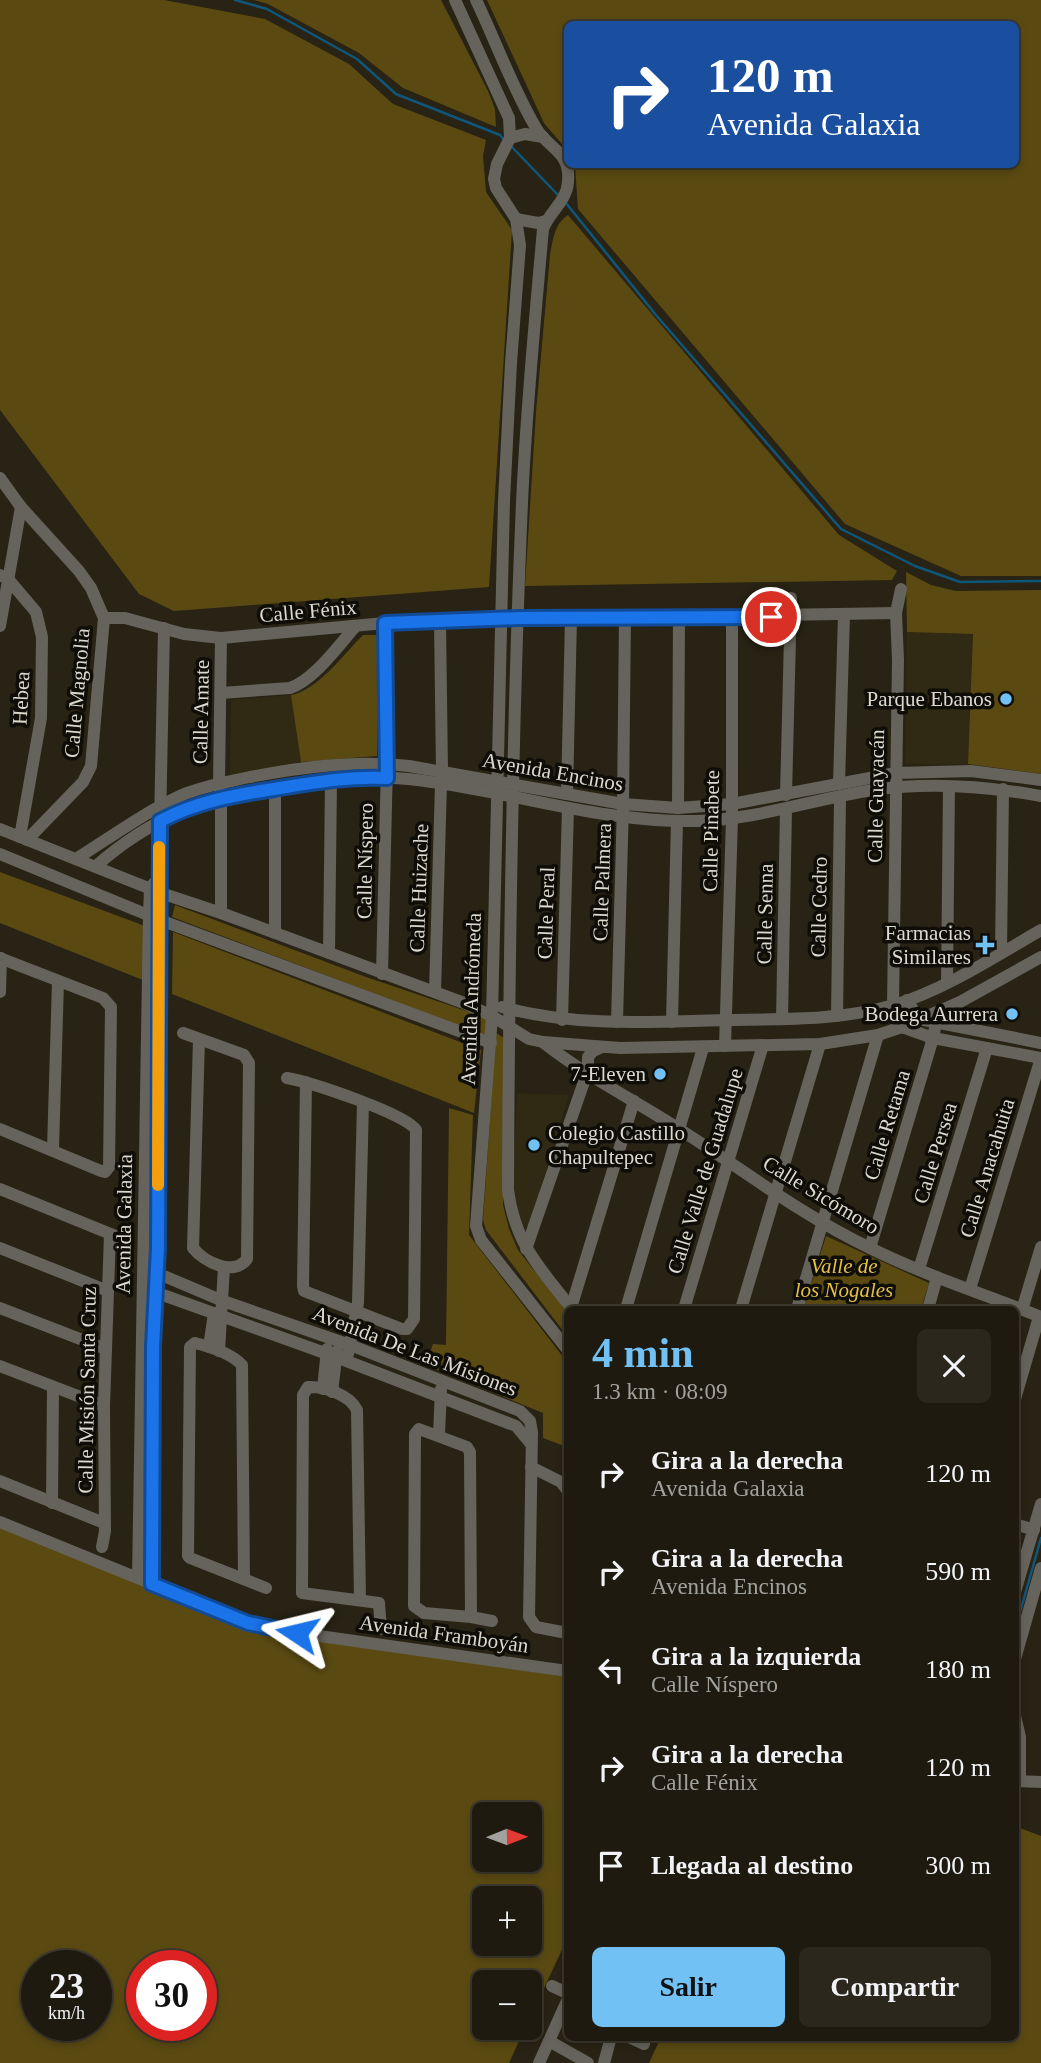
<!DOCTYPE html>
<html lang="es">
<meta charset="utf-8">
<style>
:root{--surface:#1e1a0f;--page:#2b271d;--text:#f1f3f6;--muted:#a1a19e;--line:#3c382f;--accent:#71c1f5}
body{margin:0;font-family:Georgia,serif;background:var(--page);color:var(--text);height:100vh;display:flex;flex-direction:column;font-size:26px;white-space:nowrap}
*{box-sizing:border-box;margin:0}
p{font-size:23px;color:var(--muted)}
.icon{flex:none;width:38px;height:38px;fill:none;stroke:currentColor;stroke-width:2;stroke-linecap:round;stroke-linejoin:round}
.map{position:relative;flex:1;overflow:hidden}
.drawer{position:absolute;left:564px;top:1306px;width:455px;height:735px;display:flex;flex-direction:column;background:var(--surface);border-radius:10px;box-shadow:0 4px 10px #0003,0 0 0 2px var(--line)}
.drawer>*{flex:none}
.hud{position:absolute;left:564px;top:21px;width:455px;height:147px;border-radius:10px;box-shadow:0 4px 10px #0003,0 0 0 2px var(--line);background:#1a4fa0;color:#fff;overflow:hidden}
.needle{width:46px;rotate:89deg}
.controls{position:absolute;left:472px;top:1802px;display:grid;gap:14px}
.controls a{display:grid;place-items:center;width:70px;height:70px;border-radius:10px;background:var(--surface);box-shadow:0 4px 10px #0003,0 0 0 2px var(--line);font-size:35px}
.speed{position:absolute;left:21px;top:1950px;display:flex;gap:14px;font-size:35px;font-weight:700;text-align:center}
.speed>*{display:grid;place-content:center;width:91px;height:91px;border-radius:50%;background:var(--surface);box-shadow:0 4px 10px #0003,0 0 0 2px var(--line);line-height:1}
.speed small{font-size:18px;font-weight:400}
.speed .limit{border:10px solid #d22;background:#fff;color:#111}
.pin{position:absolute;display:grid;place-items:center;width:60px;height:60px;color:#fff;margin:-30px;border:4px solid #fff;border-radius:50%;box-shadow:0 2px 7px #0007}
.me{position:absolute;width:77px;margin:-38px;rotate:280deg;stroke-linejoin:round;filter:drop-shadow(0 0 5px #0008)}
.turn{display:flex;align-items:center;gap:24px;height:147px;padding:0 28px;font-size:32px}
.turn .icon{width:91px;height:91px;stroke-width:2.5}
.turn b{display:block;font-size:49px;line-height:60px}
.round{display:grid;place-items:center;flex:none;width:74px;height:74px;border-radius:10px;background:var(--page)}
.summary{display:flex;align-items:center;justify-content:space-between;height:119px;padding:0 28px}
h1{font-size:42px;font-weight:600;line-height:52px;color:var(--accent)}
.primary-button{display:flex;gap:14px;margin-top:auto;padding:14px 28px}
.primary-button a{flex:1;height:80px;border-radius:10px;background:var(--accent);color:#111;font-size:28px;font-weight:600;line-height:80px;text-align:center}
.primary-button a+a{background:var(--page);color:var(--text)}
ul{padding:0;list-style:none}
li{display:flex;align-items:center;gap:21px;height:98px;padding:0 28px}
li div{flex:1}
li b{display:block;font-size:26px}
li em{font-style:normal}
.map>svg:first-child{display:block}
.built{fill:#302913}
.green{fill:#5a4a12;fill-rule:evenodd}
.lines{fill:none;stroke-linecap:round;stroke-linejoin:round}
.stream{stroke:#0f567b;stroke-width:2.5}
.minor{stroke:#65635b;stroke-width:12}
.route-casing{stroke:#114b97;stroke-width:18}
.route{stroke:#1a73e8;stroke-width:12}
.slow{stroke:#f59e0b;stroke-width:12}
.poi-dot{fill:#71c1f5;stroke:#0f0d07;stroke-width:2.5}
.labels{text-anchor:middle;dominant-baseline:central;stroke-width:7;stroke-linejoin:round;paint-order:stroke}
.street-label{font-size:21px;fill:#dcd9cf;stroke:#0f0d07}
.poi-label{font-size:21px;fill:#dcd9cf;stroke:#0f0d07;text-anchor:end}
.park-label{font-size:21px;font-style:italic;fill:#e3bf45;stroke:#0f0d07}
</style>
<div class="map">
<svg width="1041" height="2063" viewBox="0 0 1041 2063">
<rect width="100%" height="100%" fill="#282314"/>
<!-- built -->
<g class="built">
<path d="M907 632 973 634 968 764H905Z"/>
<path d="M291 695 301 762 230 775 231 700Z"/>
<path d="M517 1093 569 1095 528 1229 519 1217 512 1194Z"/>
</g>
<!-- green -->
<g class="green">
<path d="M0 0H164L265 19 349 64 393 104 486 140 483 156 486 192 512 230 489 587 174 611 139 594 0 410Z"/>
<path d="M254 0H441L488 91 495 109 496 127 403 88 359 53 268 4Z"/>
<path d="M487 0H1041V576H961L845 524 578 209 575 165 1015 164V24H567V150L544 123Z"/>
<path d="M568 215 839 535 897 571 892 580 525 586 536 412 550 255C553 240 554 224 568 215Z"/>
<path d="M906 572 931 585 956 591 1041 590V774L968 764 973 634 907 632Z"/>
<path d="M363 635H380L377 756 301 762 291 695C317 691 344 654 363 635Z"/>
<path d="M0 872 145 926 143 980 0 923Z"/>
<path d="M175 905 366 977 487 1018V1036L172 917Z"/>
<path d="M173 932 481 1050 474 1113 172 994Z"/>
<path d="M496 1033 504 1038 503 1205 509 1229 518 1250 567 1312V1336L486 1230 483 1220Z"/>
<path d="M449 1108 473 1115 469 1235 567 1362V1447L543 1438V1413L426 1365 433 1344 446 1345Z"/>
<path d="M826 1236 929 1283 921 1309H803Z"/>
<path d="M0 1526 252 1630 567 1677V1939L530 2018V1983H485V2028H525L509 2063H0ZM485 1815H530V1860H485ZM485 1899H530V1944H485ZM37 1965H96V2025H37ZM142 1965H201V2025H142Z"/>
<path d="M1015 1826 1041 1836V2063H649L661 2037H1015Z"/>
</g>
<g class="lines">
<!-- stream -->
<g class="stream">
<path d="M235 0 267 9 357 59 396 94 500 135 505 141"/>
<path d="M510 145 559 196"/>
<path d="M566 203 656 315 841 529 915 566 960 582 1041 581"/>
<path d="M1015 1630 1041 1538"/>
</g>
<!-- minor -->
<g class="minor">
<path d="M455 0 509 118 510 138 497 164 494 179 496 188 516 219 520 245 511 363 504 501 492 1016 476 1226 481 1240 567 1349"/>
<path d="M476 0C496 42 513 89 536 128 548 149 571 151 568 182 567 201 549 212 543 229 535 320 526 411 522 503 512 732 509 961 508 1190 515 1244 540 1268 572 1309"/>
<path d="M510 138 525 134 543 137"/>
<path d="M516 219 538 223 546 221"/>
<path d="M0 478 21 507 79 571 91 588 104 618 91 766 83 782 27 840"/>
<path d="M0 575 8 579 36 612 42 637 41 718 20 837"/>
<path d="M901 589 896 613 898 660 893 1005 902 1027 933 1038 1041 1058"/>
<path d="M104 618H125L184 634 221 638 385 623 440 621 896 613"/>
<path d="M440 621 442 771"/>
<path d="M0 626 21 507"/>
<path d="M221 693 290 688C314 680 338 646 355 627"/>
<path d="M839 784 844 615"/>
<path d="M275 789V933"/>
<path d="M567 794 571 618"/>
<path d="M786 795 791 598"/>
<path d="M678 808 679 617"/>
<path d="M0 829 161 893 221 913 464 1003 492 1016 529 1039 543 1042 620 1048 820 1044 878 1035 902 1027 960 1002 1041 957"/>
<path d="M0 854 160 920 491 1043"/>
<path d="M76 859C111 837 145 812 182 795 203 786 227 782 250 777 303 767 355 760 409 766L623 804 678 808 732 804 896 773 971 771 1041 780"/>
<path d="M96 866C152 817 199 800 272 789 318 782 362 775 408 779 505 789 598 823 696 821 756 820 813 799 873 790 928 782 986 786 1041 796"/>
<path d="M221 913V798L219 784 221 638"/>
<path d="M329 953 331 780"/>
<path d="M1001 953 1003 789"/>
<path d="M0 958 103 998 111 1007 109 1167 105 1172 101 1171 0 1129"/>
<path d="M382 974 387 763 385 623"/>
<path d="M947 983 949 787"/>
<path d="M0 992 1 958"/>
<path d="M435 992 441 784"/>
<path d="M907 1000 919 1019 1041 1043"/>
<path d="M502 1007C575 1027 650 1022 725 1020 781 1019 839 1021 894 1005 946 989 994 957 1041 930"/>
<path d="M837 1016 840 798"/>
<path d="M782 1019 786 809"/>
<path d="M562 1020 568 808"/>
<path d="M617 1022 623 804 625 617"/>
<path d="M672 1022 677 821"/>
<path d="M183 1033 244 1055 249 1063 247 1259C234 1277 204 1262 193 1248L199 1039"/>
<path d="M544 1043C586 1076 634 1100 679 1129 741 1168 801 1215 868 1247 924 1275 984 1294 1041 1317"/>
<path d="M725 1046 732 818V617"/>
<path d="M595 1077 588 1065V1057L593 1051 602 1047"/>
<path d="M287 1078C310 1082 407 1114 416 1130L414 1319 407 1329H402L304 1291 303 1286 306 1082"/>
<path d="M53 1149 58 982"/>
<path d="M0 1189 128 1241"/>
<path d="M0 1248 108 1291"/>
<path d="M870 1248 933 1038 938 1012"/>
<path d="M526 1249 587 1073"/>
<path d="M919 1269 987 1048"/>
<path d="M152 1271 223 1301 350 1345 520 1411 530 1421 532 1432 529 1617 536 1627 567 1633"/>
<path d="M970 1289 1041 1058"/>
<path d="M149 1290 336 1357 516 1426 531 1444"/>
<path d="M0 1308 106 1349"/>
<path d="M571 1308 634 1101"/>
<path d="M626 1309 703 1048"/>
<path d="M684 1309 763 1045"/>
<path d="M741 1309 820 1044"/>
<path d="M797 1309 878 1035"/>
<path d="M928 1309 937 1277"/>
<path d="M1022 1310 1041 1247"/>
<path d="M209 1347 214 1313"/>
<path d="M219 1351 224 1267"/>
<path d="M348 1354 358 1303 363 1103"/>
<path d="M0 1366 104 1406"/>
<path d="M323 1389 327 1349"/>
<path d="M332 1392 337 1351"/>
<path d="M1015 1399 1039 1317"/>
<path d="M439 1435 441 1389"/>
<path d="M531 1467 561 1482 567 1490"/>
<path d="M0 1481 104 1523"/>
<path d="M52 1503 53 1388"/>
<path d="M0 1522 248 1623 270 1629 567 1671"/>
<path d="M1015 1524 1034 1530"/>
<path d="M102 1547 105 1531 104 1406 110 1234"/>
<path d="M138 1578 149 915 150 889 154 883"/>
<path d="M244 1579 242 1365C231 1353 211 1347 195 1343L190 1347 188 1556 190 1558 266 1588"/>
<path d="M152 1584 153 1347 157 1274 161 893 159 874 164 628"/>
<path d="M1015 1592 1041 1504"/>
<path d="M360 1600 357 1410C350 1395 324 1386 308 1387L303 1395 302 1593 379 1603 381 1629"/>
<path d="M471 1617 470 1452 467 1447 419 1429 415 1434 414 1606 424 1613 471 1617 492 1621"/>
<path d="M1015 1659 1041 1568"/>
<path d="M1015 1716 1020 1737V1781"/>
<path d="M1015 1781 1041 1782"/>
<path d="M552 1986 567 1993"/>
<path d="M629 2037 644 2044"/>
<path d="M549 2041 588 2063"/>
<path d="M539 2063 567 2001"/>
<path d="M604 2063 611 2037"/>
</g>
</g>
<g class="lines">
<!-- route casing -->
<g class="route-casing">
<path id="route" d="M297 1633 248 1623 152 1584 153 1347 158 1248 160 821C196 802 234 795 274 789 311 783 348 776 387 778L385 623 519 618 771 617"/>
</g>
<!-- route -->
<use href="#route" class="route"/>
<!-- slow -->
<path class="slow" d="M158 1185 159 847"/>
</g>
<!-- markers -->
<g class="poi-dot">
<circle cx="1006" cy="699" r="7"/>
<path d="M981.5 934.5h7v7h7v7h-7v7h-7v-7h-7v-7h7z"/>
<circle cx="1012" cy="1014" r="7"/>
<circle cx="660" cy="1074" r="7"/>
<circle cx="534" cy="1145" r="7"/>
</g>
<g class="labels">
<!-- street labels -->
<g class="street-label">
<text transform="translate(308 611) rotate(-5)">Calle Fénix</text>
<text transform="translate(77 693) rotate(-85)">Calle Magnolia</text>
<text transform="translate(21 698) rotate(-87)">Hebea</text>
<text transform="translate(201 712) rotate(-89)">Calle Amate</text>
<text transform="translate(553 772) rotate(10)">Avenida Encinos</text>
<text transform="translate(876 796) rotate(-89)">Calle Guayacán</text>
<text transform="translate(711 831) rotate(-89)">Calle Pinabete</text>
<text transform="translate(365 861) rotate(-89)">Calle Níspero</text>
<text transform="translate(602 882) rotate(-88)">Calle Palmera</text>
<text transform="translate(419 888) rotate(-88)">Calle Huizache</text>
<text transform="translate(819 907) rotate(-89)">Calle Cedro</text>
<text transform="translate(546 913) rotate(-88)">Calle Peral</text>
<text transform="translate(765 914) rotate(-89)">Calle Senna</text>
<text transform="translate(471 999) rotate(-88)">Avenida Andrómeda</text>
<text transform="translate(887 1125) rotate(-73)">Calle Retama</text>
<text transform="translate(935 1153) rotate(-73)">Calle Persea</text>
<text transform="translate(987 1168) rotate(-73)">Calle Anacahuita</text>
<text transform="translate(705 1171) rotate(-73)">Calle Valle de Guadalupe</text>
<text transform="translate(821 1195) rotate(31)">Calle Sicómoro</text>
<text transform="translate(124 1224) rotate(-89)">Avenida Galaxia</text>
<text transform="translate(415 1351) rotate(21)">Avenida De Las Misiones</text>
<text transform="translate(87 1390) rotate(-89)">Calle Misión Santa Cruz</text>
<text transform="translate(444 1634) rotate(8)">Avenida Framboyán</text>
</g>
<!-- poi labels -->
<g class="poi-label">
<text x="992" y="699">Parque Ebanos</text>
<text x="971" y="933">Farmacias<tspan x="971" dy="24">Similares</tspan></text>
<text x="998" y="1014">Bodega Aurrera</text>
<text x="646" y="1074">7-Eleven</text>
<text x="548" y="1133" text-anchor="start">Colegio Castillo<tspan x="548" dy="24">Chapultepec</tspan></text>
</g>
<!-- park labels -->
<g class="park-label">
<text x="844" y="1266">Valle de<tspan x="844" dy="24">los Nogales</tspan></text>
</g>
</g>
</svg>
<div class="controls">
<a><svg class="needle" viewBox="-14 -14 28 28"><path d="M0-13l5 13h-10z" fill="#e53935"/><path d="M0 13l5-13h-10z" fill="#a1a19e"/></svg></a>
<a>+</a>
<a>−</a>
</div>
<div class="speed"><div>23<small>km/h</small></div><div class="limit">30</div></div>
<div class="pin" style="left:771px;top:617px;background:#d93025"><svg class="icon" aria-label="arrive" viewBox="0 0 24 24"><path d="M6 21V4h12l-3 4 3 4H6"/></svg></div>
<svg class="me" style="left:297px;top:1633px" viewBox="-20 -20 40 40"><path d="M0-17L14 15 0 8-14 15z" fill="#1a73e8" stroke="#fff" stroke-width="4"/></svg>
<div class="hud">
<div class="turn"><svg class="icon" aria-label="right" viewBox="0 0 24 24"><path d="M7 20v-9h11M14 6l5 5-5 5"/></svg><div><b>120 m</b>Avenida Galaxia</div></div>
</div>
<section class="drawer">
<div class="summary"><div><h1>4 min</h1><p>1.3 km · 08:09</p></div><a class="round"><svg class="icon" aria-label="close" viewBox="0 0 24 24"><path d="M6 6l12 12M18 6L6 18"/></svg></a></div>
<ul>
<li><svg class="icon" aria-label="right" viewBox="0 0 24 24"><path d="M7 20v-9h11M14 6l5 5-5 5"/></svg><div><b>Gira a la derecha</b><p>Avenida Galaxia</p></div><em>120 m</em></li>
<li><svg class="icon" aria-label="right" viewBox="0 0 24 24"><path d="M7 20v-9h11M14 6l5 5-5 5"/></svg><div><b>Gira a la derecha</b><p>Avenida Encinos</p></div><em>590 m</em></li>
<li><svg class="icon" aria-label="left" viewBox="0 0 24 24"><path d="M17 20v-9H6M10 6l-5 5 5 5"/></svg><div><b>Gira a la izquierda</b><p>Calle Níspero</p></div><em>180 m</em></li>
<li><svg class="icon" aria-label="right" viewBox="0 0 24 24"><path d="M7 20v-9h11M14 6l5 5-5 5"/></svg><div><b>Gira a la derecha</b><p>Calle Fénix</p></div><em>120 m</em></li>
<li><svg class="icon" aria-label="arrive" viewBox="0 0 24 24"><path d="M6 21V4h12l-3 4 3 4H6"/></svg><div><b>Llegada al destino</b></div><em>300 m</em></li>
</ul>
<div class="primary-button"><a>Salir</a><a>Compartir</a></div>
</section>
</div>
